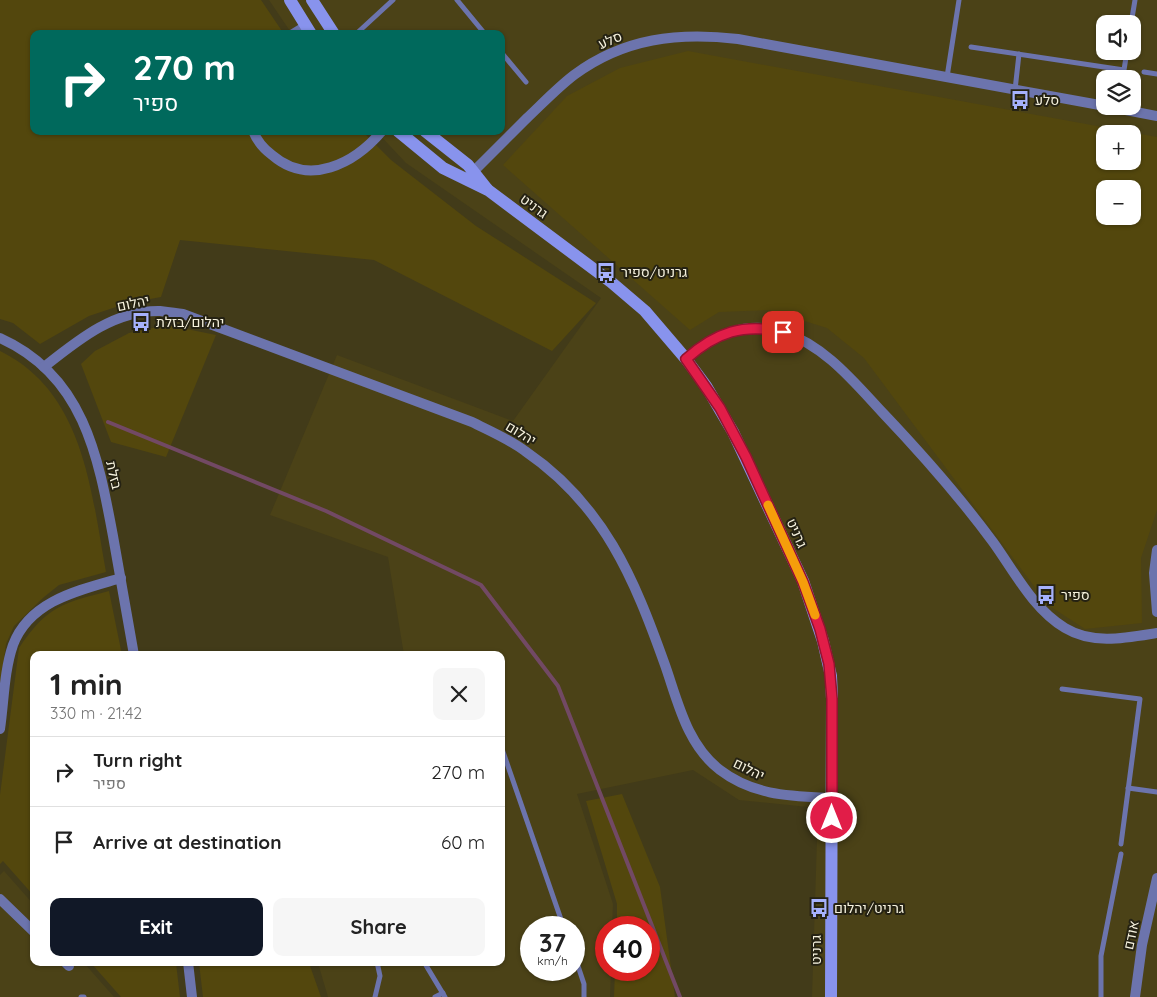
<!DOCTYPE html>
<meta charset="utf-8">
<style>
:root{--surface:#fff;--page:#f6f6f6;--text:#222;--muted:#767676;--line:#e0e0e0;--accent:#111827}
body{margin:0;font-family:Quicksand,Heebo,sans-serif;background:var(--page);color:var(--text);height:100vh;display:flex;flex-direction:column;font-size:19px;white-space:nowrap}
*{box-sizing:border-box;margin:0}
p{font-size:16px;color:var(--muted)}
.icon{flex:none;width:28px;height:28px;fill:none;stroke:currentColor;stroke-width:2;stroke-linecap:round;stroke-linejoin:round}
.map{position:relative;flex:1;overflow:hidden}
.panel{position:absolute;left:30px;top:651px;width:475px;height:315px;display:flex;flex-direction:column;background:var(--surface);border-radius:10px;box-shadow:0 1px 4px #0004}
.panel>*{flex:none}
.top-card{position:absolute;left:30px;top:30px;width:475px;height:105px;border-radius:10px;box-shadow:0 1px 4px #0004;background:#00695c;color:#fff;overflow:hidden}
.controls{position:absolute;left:1096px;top:15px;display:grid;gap:10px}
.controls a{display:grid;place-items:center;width:45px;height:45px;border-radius:10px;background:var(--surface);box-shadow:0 1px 4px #0004;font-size:25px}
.speed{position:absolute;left:520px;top:916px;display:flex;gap:10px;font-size:25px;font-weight:700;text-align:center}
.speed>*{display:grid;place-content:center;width:65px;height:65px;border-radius:50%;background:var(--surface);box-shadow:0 1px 4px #0004;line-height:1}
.speed small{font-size:12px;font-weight:400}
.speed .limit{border:8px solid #d22;background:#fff;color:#111}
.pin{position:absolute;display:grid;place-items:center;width:42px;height:42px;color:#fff;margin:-21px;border-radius:10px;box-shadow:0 2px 8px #0006}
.me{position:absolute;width:55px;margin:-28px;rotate:0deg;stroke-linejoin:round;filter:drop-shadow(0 0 4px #0008)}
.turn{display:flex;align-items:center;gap:18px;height:105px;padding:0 20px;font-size:22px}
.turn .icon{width:65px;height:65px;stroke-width:2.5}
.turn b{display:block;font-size:35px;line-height:42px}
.round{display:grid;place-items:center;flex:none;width:52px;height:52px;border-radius:10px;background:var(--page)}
.headline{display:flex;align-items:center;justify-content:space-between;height:85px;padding:0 20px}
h1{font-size:30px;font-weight:800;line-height:38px}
.cta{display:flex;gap:10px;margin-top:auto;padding:10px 20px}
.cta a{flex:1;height:58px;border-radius:10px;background:var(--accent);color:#fff;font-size:20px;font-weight:800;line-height:58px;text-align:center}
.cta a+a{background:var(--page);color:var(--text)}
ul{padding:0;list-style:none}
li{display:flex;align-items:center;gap:15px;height:70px;padding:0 20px;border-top:1px solid var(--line)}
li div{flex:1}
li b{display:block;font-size:19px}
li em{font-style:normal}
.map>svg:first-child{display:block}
.built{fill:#4b4217;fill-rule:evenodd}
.green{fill:#53470d;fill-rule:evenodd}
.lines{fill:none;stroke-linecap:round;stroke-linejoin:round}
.stream{stroke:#724964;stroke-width:4}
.lane{stroke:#6c74ad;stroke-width:5}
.street{stroke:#6c74ad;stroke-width:10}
.secondary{stroke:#8893ed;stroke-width:12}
.route-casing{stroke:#92132f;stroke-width:12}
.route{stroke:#e11d48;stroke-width:9}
.slow{stroke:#f59e0b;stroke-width:9}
.labels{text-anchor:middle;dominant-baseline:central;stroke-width:4;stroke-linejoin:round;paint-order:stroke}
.street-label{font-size:14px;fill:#f6f2de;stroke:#252213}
.poi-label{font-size:14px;fill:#f6f2de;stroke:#252213;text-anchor:start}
</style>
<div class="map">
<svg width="1157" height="997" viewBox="0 0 1157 997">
<rect width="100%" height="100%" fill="#423b19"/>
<!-- built -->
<g class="built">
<path d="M269 0H1157V997H812L818 808 739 800 693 770 577 794 613 904 612 927 606 928V970H611L610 997H328L318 963 501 962V655H404L388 557 270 515 337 355 513 421 601 298 406 163 376 131H501V34H292ZM1105 24H1132V51H1105ZM1105 79H1132V106H1105ZM1105 134H1132V161H1105ZM1105 189H1132V216H1105ZM531 928H574V970H531Z"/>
<path d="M4 871 34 905V962L84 963 114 997H0V875Z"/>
</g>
<!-- green -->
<g class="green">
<path d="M0 0H261L284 34H34V131H362L391 160 476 226 596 303 552 351 374 260 180 240 161 297 128 303 89 316 40 344 13 323 0 319Z"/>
<path d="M688 51 1157 137V510L1141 558 1142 623 1085 629 1048 605 864 358 827 328 769 310 719 312 690 330 503 165 567 96 620 68ZM1105 134H1132V161H1105ZM1105 189H1132V216H1105Z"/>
<path d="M167 325 216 335 166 457 111 442 81 364 95 351 129 333Z"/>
<path d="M0 351C84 392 91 490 106 572L59 585 44 597 14 626 6 644 0 689Z"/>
<path d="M109 591 122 655H34V896L3 861 0 864V795L19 648C47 606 63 603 109 591Z"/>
<path d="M622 794 660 887 675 997H614L615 970H649V928L617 927V904L586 801Z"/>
<path d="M91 963H176L180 997H121Z"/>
<path d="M199 963H309L321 997H203Z"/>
</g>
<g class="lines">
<!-- stream -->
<path class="stream" d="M108 422 326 511 481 585 558 686 680 997"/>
<!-- lane -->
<g class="lane">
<path d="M457 0 485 34"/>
<path d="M1131 24 1135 0"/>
<path d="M356 34 393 0"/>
<path d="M971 47 1124 70 1127 51"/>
<path d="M501 52 526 82"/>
<path d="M1144 72 1157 74"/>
<path d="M947 77 959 0"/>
<path d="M1015 90 1019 54"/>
<path d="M1062 689 1140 699 1121 844"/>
<path d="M501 746 564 928"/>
<path d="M1128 788 1157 792"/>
<path d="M574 954 584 984V997"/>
<path d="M424 962 445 997"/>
<path d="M81 997H84"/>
<path d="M375 997 380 976 377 962"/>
<path d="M435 997 443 993"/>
<path d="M1101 997V956L1121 854"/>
</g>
<!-- street -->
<g class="street">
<path d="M293 34 306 26"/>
<path d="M1105 106 1157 116"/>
<path d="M253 131C257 141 264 149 272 155 309 187 354 164 382 131"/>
<path d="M469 176C488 157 507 138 526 119 542 104 557 88 574 75 624 38 678 32 738 39L1105 106"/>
<path d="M0 338C83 375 98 455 113 536 120 575 127 615 134 655"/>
<path d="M686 359C713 335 747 320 783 332 824 345 854 382 882 412 921 453 959 496 993 542 1014 571 1033 609 1065 628 1093 645 1126 638 1157 633"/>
<path d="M44 367C78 340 114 310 160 311 168 312 176 313 183 314L472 422C490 431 509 439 525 451 604 505 634 578 665 665 678 702 687 745 720 770 754 796 791 796 832 798"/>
<path d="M1157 550 1154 573 1157 612"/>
<path d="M0 729C4 702 4 671 13 645 30 600 80 590 121 578"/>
<path d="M0 899 34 932"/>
<path d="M65 962 69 966"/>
<path d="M188 962 192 997"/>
<path d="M1135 997 1142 945 1157 878"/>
</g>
<!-- secondary -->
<g class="secondary">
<path d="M290 0 311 34"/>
<path d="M312 0 334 34"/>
<path d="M398 131 443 168 488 190 611 282 645 311 686 359 706 386 733 432 803 581 823 641 831 676 832 699 831 997"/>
<path d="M425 131 468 165 487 189"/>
</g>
</g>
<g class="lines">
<!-- route casing -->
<g class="route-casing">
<path id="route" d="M783 332C744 323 716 332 686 359L720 408 746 457 803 582 820 629 829 664 832 699V818"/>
</g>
<!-- route -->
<use href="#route" class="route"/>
<!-- slow -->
<path class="slow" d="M768 505 803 582 815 615"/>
</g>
<!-- icons -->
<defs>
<g id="bus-bare" transform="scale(1.5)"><path d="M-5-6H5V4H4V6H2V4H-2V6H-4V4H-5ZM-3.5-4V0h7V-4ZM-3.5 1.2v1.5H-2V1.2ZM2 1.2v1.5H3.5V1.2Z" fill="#a6b1fc" stroke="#252213" stroke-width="2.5" paint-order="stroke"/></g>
</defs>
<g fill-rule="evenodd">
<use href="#bus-bare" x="1020" y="100"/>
<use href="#bus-bare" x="606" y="272"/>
<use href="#bus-bare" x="141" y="322"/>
<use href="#bus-bare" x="1046" y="595"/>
<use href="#bus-bare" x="819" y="908"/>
</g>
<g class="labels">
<!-- street labels -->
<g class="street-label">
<text transform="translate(610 40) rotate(-23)">סלע</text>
<text transform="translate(534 206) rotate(37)">גרניט</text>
<text transform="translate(133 303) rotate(-12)">יהלום</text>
<text transform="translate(521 433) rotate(31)">יהלום</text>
<text transform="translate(114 475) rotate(77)">בזלת</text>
<text transform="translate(797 533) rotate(66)">גרניט</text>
<text transform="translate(749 769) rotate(26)">יהלום</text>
<text transform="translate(1131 935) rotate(-78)">אודם</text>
<text transform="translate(816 950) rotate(-90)">גרניט</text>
</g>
<!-- poi labels -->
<g class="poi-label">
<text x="1035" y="100">סלע</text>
<text x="621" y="272">גרניט/ספיר</text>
<text x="156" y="322">יהלום/בזלת</text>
<text x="1061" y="595">ספיר</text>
<text x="834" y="908">גרניט/יהלום</text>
</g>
</g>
</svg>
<div class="controls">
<a><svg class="icon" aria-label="sound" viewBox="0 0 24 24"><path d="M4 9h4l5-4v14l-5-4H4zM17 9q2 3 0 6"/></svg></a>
<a><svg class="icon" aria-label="layers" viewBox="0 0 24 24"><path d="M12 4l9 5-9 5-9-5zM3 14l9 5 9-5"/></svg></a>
<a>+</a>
<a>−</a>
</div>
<div class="speed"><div>37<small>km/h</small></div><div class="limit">40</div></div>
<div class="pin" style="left:783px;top:332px;background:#d93025"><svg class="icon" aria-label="arrive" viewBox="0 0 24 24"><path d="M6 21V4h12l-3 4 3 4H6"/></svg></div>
<svg class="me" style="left:832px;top:818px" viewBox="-20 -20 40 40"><circle r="17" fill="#e11d48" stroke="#fff" stroke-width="3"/><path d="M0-11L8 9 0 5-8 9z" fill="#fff"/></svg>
<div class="top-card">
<div class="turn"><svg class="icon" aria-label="right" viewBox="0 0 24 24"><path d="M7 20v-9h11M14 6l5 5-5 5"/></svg><div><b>270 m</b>ספיר</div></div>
</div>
<section class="panel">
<div class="headline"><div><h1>1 min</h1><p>330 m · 21:42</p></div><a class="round"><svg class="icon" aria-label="close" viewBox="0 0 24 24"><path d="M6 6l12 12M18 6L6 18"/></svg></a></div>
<ul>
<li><svg class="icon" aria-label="right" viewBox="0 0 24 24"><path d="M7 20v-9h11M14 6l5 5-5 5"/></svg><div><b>Turn right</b><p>ספיר</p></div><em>270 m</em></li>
<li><svg class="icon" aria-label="arrive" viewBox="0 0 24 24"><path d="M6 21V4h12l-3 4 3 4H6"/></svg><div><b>Arrive at destination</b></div><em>60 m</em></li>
</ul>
<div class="cta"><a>Exit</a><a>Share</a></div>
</section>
</div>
